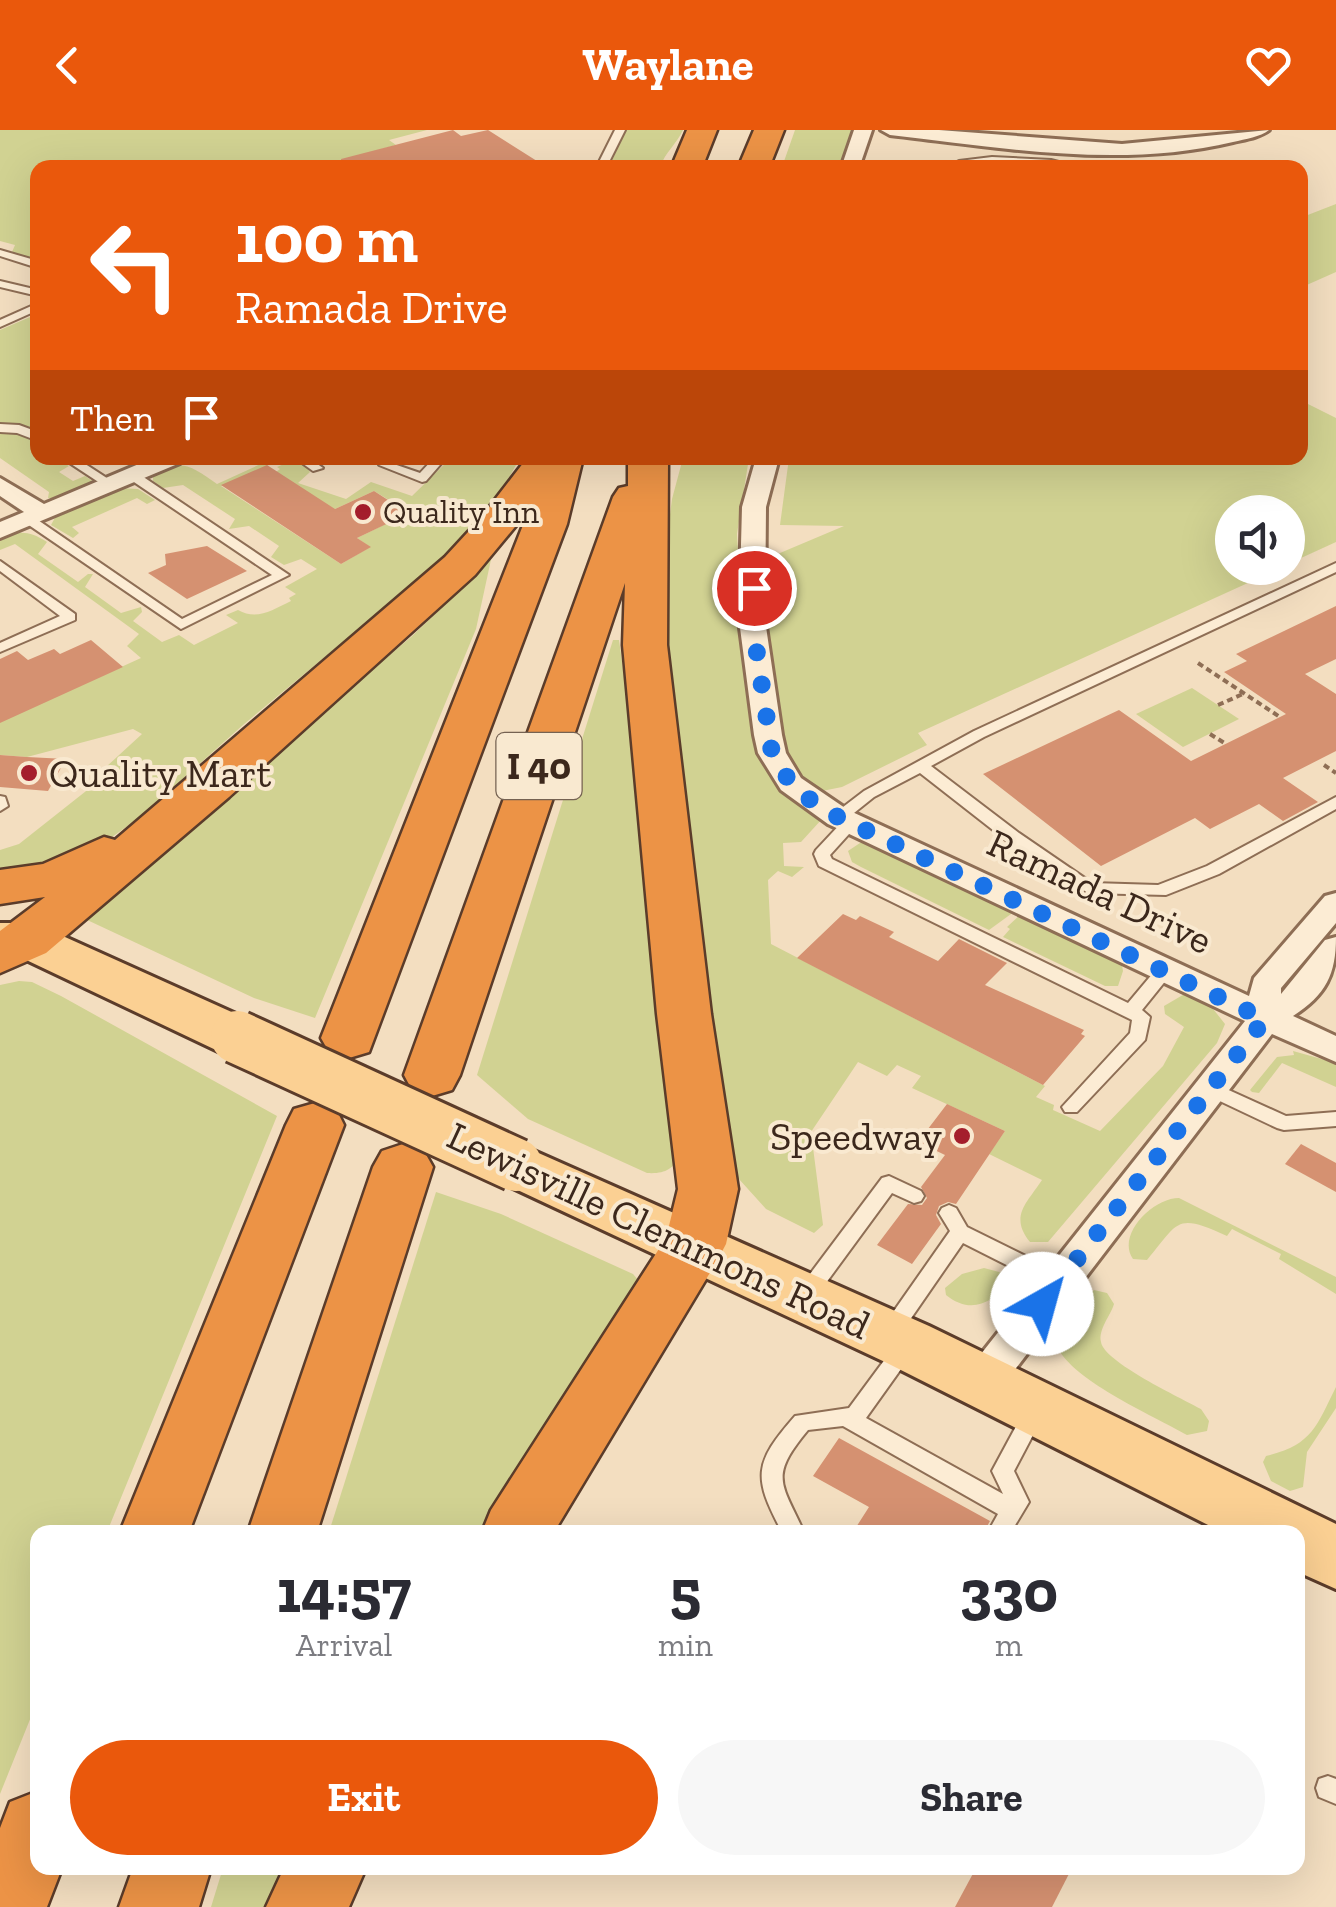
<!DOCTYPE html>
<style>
:root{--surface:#fff;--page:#f7f7f7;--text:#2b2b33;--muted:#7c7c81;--accent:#ea580c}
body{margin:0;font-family:"Zilla Slab",serif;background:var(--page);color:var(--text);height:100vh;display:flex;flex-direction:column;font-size:38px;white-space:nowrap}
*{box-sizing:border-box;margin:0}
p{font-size:32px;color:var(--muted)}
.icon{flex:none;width:55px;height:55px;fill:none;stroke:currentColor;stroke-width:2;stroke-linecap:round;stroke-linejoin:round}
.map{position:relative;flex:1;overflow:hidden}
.side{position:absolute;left:30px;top:1395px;width:1275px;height:350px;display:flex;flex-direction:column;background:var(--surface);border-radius:20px;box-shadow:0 10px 40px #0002}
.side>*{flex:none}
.top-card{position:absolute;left:30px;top:30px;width:1278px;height:305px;border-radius:20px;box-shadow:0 10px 40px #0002;background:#ea580c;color:#fff;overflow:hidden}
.buttons{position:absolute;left:1215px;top:365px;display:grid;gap:20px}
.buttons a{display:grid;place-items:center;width:90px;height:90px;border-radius:50%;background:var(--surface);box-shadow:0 10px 40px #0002;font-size:50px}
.pin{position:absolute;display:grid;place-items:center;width:85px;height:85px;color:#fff;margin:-42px;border:5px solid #fff;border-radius:50%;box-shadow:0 2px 10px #0007}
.me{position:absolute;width:110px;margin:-55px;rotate:38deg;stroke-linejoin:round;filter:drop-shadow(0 0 8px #0008)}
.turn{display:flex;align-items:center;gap:35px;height:210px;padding:0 40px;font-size:45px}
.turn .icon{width:130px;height:130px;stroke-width:2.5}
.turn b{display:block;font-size:70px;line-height:85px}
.then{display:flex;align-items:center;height:95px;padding:0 40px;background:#0003;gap:20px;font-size:38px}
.eta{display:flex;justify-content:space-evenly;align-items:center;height:170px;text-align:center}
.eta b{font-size:60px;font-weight:700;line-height:70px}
.cta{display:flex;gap:20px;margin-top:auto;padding:20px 40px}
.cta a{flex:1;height:115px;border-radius:60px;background:var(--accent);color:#fff;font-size:40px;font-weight:700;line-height:115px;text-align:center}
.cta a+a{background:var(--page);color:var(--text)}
header{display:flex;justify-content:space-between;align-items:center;height:130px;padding:0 40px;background:var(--accent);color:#fff;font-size:45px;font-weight:700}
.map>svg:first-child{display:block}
.green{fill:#d1d292}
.building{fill:#d59171}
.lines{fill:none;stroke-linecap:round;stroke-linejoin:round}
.lane-casing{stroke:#8e6e55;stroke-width:4}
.street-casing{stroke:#8e6e55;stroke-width:6}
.primary-casing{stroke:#5b3c2a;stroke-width:6}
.highway-casing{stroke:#5b3c2a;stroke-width:5}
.path{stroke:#8e6e55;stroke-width:4;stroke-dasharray:6 4;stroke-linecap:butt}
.lane{fill:#fcecd4;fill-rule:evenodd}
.street{fill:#fcecd4;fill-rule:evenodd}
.primary{fill:#fbd093;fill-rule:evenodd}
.highway{fill:#ec9346;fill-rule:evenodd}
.primary-bridge-casing{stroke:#5b3c2a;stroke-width:58;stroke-linecap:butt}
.primary-bridge{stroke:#fbd093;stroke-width:52}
.route{stroke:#1a73e8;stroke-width:18;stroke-dasharray:0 32.4}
.poi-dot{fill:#a41e2c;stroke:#f9e9d0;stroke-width:4}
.labels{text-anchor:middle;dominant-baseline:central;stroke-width:8;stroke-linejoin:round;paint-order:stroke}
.far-poi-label{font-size:32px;fill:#3c281c;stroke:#f9e9d0;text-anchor:start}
.shield{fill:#f9e9d0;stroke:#756252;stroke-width:2.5}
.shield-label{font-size:38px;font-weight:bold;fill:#3c281c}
.poi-label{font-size:40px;fill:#3c281c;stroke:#f9e9d0;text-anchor:start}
.street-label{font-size:40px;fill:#3c281c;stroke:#f9e9d0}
</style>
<header><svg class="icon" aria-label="back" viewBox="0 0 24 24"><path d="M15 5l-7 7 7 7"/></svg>Waylane<svg class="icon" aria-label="heart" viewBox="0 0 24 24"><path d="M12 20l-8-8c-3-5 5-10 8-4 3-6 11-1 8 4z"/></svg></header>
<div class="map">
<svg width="1336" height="1777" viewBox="0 0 1336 1777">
<rect width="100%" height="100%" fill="#f3dec0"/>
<!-- green -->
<g class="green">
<path d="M0 0H427L389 10 396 15 317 37 38 38 37 130 12 122 15 115 0 111Z"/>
<path d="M626 0H683C676 15 666 21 660 37H609Z"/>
<path d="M795 0H853L839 37H782Z"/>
<path d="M1336 74V142L1300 158V88Z"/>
<path d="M37 184V301L27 296 0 294V200Z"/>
<path d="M1300 270 1336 288V412L1288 434V382H1232V438H1281L918 603 927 615 842 657 817 662C761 624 764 497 762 436L780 423 844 396 780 395 789 328H1300Z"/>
<path d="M0 302 18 303 37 313 38 328H54L69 336 59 342 73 351 85 346 94 352 92 356 65 368H48L49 362 0 328Z"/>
<path d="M274 328H285L221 356 341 434 370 417 357 408 398 388 392 384 402 378 374 361 322 385 276 342 280 339 277 337 293 330 303 332 310 342 298 353 346 369 371 352 412 366 451 328H520L493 376 444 428 243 595 140 687 87 725 0 743V720L19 714 100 650 106 637 142 604 133 599 27 627 0 625V592L141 528 127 516 139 504 15 414 0 420V408C19 400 30 401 47 412L38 424 78 452 88 444H93L85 457 121 483 141 477 142 482 133 491 162 512 179 505 194 515 238 493 226 485 238 480C257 491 272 480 291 471L289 468 296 464 285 457 317 439 301 429 284 435 271 427 279 416 249 396 229 399 235 389 183 355 163 358 153 351V346C178 325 194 338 217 354Z"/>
<path d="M683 328H749L737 404 743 517 782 660 822 689 801 712 783 713 784 736 804 737 792 747 778 741 768 750 771 814 1045 956 1036 967 1054 975 1053 980 1100 1001 1163 936 1184 897 1165 884 1164 876 1188 862 1210 875 1225 894 1217 913 1048 1112H1030C1009 1086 1027 1073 1042 1050L989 1024 1005 1001 912 958 921 946 897 935 887 946 858 932 811 1002 823 1095 814 1103 766 1079 729 1038 660 460 672 369Z"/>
<path d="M119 358 138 359 155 370 147 374 137 368 72 397 79 403 73 408 51 395 57 384Z"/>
<path d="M492 425 476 499 315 888 254 868 85 789 126 745 411 507 480 441Z"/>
<path d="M613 510H619L654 762 681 1024C673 1040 664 1044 647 1043L528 989 477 945Z"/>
<path d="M1192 558 1239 589 1183 617 1136 584Z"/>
<path d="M863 711 1011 778V784L989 800 861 737 852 732 848 721Z"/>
<path d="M1022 783 1121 830 1123 841 1118 856H1105L1003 807 1010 799 1007 797Z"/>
<path d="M19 851 32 852 61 866 277 986 107 1402H38L37 1572 0 1664V855Z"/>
<path d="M1293 921 1336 933V957L1282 933 1259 963 1252 962 1250 960 1277 927 1294 925Z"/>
<path d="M436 1062 501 1084 633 1144 639 1151 616 1199 495 1402H329Z"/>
<path d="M1179 1068 1336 1147V1164L1279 1129 1281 1124 1232 1099 1227 1106C1175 1082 1179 1092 1147 1130L1133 1129C1116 1105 1153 1068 1179 1068Z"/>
<path d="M984 1138 1003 1143 1010 1153C991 1173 971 1185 946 1165L945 1158 962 1144Z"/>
<path d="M1094 1160 1107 1163 1114 1174C1111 1185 1098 1199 1101 1212 1104 1232 1181 1268 1201 1279L1209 1291 1207 1301 1187 1305C1154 1286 1066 1248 1056 1213L1077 1176Z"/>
<path d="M1336 1257V1278L1307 1322 1303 1357 1290 1361 1271 1351 1263 1332 1266 1326C1312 1315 1316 1297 1336 1257Z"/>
<path d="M223 1738H298L277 1777H211Z"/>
</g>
<!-- building -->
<g class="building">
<path d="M453 0 461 6 488 0 548 38H342L341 29Z"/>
<path d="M267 335 335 379 374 361 402 379 392 384 399 388 357 408 371 417 341 434 221 355Z"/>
<path d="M207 416 247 441 187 469 148 443 166 435 165 424Z"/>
<path d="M1336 476V529L1305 544 1336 564V621L1283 648 1318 672 1283 691 1259 674 1210 699 1195 688 1101 736 983 644 1119 580 1191 631 1286 584 1224 542 1247 531 1236 524Z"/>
<path d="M91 510 123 537 0 593V529L17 521 28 530 54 519 60 524Z"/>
<path d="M0 625 27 627 66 629 48 661 0 657Z"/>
<path d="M843 784 856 790 860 786 894 802 889 807 938 831 959 809 1007 833 985 855 1084 900 1081 904 1085 906 1043 955 797 828Z"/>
<path d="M947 974 1005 1001 956 1074 948 1072 939 1076 936 1085 941 1094 912 1134 877 1115 908 1074 922 1075 927 1068 921 1057 945 1025 918 1012Z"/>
<path d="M1301 1014 1336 1033V1062L1285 1034Z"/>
<path d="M839 1308 990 1391 984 1402H853L869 1377 813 1346Z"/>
<path d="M976 1738H1072L1052 1777H955Z"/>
</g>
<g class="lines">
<!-- lane casing -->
<g class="lane-casing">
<g id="lane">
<path d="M615 0H625L606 38H596Z"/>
<path d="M992 27 1051 30 1082 38 992 33 945 38 959 31Z"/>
<path d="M0 120 38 131V138L0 126Z"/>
<path d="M0 151 38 160V166L0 157Z"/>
<path d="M38 173V180L0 197V190Z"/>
<path d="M0 294 19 295 38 302V311L17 303 0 302Z"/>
<path d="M62 328H76L116 354 106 357Z"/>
<path d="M295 328H309L323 338 313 341Z"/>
<path d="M434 328H446L426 351 422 352 379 335 385 331 420 343Z"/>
<path d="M132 341 136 342 289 445 181 499 20 389 22 386H32L182 489 272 445 128 348 126 345Z"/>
<path d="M0 431 75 484V490L0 522V513L60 486 0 441Z"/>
<path d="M1336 433V442L984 607 931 636 1019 703 1092 753 1158 755 1207 736 1336 667V679L1219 744 1166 765 1088 763 1007 711 920 643 874 667 844 691H832L830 687 864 661 974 601Z"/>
<path d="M0 666 5 667 8 676 0 681Z"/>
<path d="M851 688 859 693 830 725 832 729 1128 873 1159 836H1171L1174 840 1171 844 1142 880 1150 887 1145 910 1077 982H1065L1062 977 1130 903 1132 890 819 736 814 724 816 720 845 689Z"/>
<path d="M1211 952 1286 986 1336 982V996L1284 1000 1277 998 1205 964 1202 959 1205 954Z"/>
<path d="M889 1046 921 1061 924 1066 921 1071 914 1073 892 1063 812 1172 805 1174 798 1172 795 1166 798 1160 882 1048Z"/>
<path d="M949 1075 956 1078 967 1097 1066 1146 1069 1152 1066 1158 1059 1160 1052 1158 963 1113 896 1210 889 1212 882 1210 879 1204 882 1198 950 1101 939 1083 942 1078Z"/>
<path d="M904 1210 911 1213 914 1219 911 1225 866 1288 1003 1364 992 1341 1026 1278 1033 1275 1040 1278 1044 1284 1014 1341 1029 1372 1011 1402H988L998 1384 843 1296 808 1300C769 1347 781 1352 804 1402H782C753 1347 753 1334 795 1286L849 1278 897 1213Z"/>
<path d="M1328 1646 1336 1649V1674L1319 1667 1316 1658 1319 1649Z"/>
</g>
</g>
<!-- street casing -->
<g class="street-casing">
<g id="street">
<path d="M854 0H872L859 38H841Z"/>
<path d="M881 0H939L1122 14 1269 0C1260 7 1246 9 1233 12 1121 39 1003 18 890 5Z"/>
<path d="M153 328H184L180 333 0 408V392L24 382 0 366V348L44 374Z"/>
<path d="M756 328H779L766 377 765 490 782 605 786 623 801 648 848 680 1249 866 1254 848 1325 766 1336 763V793L1281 858V864L1325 810 1336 807C1336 844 1326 865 1293 886L1336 906V932L1272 904 997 1263 983 1267 969 1263 964 1251 969 1239 1245 891 828 694 781 660 758 623 754 605 739 490 742 377Z"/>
</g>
</g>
<!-- primary casing -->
<g class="primary-casing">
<g id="primary">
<path d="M0 793H27L45 798 256 893 263 907 256 921 237 926 218 921 20 827H0Z"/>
<path d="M516 1013 929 1196 1336 1394V1459L1298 1442V1402H1222L885 1232 496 1050 488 1035 496 1020Z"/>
</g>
</g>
<!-- highway casing -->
<g class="highway-casing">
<g id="highway">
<path d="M687 0H717L702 38H671Z"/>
<path d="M754 0H784L769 38H738Z"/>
<path d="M527 328H583L567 394 369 922 349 928 329 922 321 908 529 380 475 445 229 667 46 823 0 843V801L45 767 0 774V740L43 734 104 707 115 710 445 427 480 389Z"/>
<path d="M628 328H668L667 515 711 884 738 1059 726 1114 717 1131 554 1402H482L491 1380 666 1108 678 1059 657 884 623 515 625 453 460 945 452 960 432 966 412 960 404 945 613 367 619 358 628 356Z"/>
<path d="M315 973 336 979 344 995 189 1402H120L286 995 294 979Z"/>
<path d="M403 1014 424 1021 433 1037 317 1402H248L373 1037 382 1021Z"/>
<path d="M38 1661V1738H62L47 1777H0V1698L10 1672Z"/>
<path d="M133 1738H211L199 1777H119Z"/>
<path d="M284 1738H366L349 1777H266Z"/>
</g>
</g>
<!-- path -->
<g class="path">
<path d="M1198 533 1280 587"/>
<path d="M1218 575 1243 564"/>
<path d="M1210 604 1226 614"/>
<path d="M1324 635 1336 643"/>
</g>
<!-- lane -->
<use href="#lane" class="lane"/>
<!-- street -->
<use href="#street" class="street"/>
<!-- primary -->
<use href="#primary" class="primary"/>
<!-- highway -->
<use href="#highway" class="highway"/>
<!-- primary-bridge casing -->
<g class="primary-bridge-casing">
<path id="primary-bridge" d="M237 907 516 1035"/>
</g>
<!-- primary-bridge -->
<use href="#primary-bridge" class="primary-bridge"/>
</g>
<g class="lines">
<!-- route -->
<path class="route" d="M754 458 752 490 772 623C787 654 808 671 838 687L1265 889 1042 1174"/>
</g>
<!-- markers -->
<g class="poi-dot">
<circle cx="363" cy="382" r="10"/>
<circle cx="29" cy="643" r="10"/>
<circle cx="962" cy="1006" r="10"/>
</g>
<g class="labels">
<!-- far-poi labels -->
<g class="far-poi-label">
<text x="383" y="382">Quality Inn</text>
</g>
<!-- shield labels -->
<rect class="shield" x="496.5" y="603" width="85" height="66" rx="8"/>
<g class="shield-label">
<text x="539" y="636">I 40</text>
</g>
<!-- poi labels -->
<g class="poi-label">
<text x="49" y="643">Quality Mart</text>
<text x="942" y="1006" text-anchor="end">Speedway</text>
</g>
<!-- street labels -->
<g class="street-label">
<text transform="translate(1100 761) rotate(25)">Ramada Drive</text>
<text transform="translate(659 1100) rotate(25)">Lewisville Clemmons Road</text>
</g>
</g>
</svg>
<div class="buttons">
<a><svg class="icon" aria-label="sound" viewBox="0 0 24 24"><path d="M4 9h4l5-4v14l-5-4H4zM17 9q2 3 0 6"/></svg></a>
</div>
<div class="pin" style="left:754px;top:458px;background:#d93025"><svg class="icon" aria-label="arrive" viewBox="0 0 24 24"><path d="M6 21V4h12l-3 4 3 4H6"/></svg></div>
<svg class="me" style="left:1042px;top:1174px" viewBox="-20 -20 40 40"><circle r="19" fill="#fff"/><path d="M0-13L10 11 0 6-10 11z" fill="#1a73e8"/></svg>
<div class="top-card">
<div class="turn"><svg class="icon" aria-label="left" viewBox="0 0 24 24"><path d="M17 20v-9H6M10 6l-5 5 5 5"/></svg><div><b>100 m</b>Ramada Drive</div></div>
<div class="then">Then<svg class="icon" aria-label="arrive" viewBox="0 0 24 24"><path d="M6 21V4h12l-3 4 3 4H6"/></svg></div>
</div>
<section class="side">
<div class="eta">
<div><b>14:57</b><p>Arrival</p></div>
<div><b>5</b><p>min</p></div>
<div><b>330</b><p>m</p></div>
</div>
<div class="cta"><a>Exit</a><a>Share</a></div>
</section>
</div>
